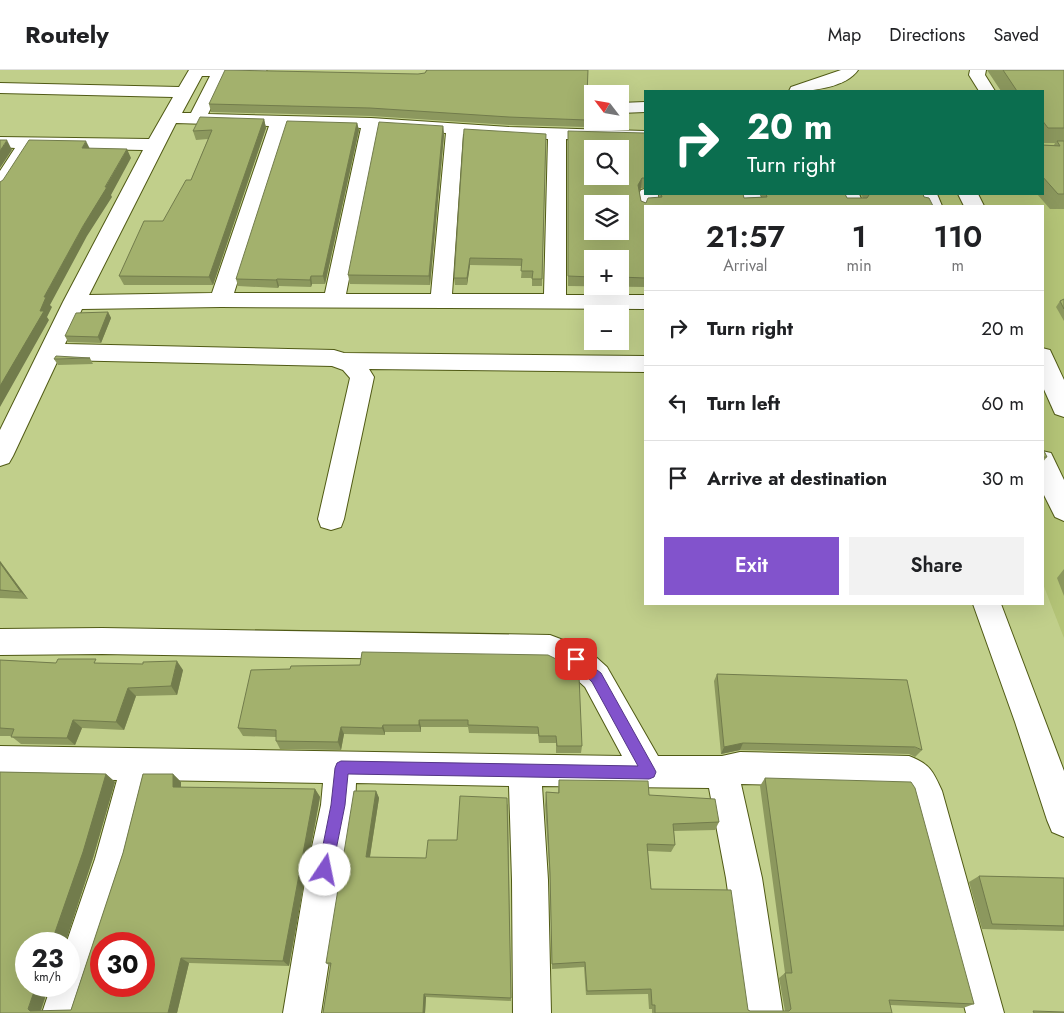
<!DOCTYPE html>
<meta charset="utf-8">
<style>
:root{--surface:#fff;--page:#f2f2f2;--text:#202124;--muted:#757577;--line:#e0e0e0;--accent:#8253cc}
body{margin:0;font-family:Jost,sans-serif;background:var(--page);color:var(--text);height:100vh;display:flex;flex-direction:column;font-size:19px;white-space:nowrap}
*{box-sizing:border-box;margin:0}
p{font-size:16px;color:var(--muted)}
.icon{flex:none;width:28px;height:28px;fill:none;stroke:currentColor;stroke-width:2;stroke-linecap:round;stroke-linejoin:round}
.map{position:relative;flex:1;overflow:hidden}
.side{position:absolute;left:644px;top:135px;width:400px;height:400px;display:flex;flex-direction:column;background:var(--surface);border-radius:0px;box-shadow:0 5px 20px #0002}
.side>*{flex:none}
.top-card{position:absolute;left:644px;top:20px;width:400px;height:105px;border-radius:0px;box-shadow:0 5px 20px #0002;background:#0b6e4f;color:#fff;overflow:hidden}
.needle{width:32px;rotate:301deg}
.controls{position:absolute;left:584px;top:15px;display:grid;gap:10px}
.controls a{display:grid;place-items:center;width:45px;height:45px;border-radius:0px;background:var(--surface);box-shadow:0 5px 20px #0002;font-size:25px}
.speed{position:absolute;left:15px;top:862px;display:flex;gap:10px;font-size:25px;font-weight:700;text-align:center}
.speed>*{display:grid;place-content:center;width:65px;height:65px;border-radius:50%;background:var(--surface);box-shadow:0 5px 20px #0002;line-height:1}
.speed small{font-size:12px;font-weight:400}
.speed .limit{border:8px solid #d22;background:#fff;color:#111}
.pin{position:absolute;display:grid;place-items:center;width:42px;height:42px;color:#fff;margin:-21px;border-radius:10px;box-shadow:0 2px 8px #0006}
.me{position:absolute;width:55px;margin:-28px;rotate:11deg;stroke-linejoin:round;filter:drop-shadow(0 0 4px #0008)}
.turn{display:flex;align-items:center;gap:18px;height:105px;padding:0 20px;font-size:22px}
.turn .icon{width:65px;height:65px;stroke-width:2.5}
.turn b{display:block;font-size:35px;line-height:42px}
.eta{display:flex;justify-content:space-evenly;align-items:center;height:85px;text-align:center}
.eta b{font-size:30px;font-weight:600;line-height:35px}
.cta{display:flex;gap:10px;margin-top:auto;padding:10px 20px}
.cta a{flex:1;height:58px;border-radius:0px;background:var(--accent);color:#fff;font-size:20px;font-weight:600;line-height:58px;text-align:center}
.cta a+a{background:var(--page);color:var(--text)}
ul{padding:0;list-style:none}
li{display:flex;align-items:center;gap:15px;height:75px;padding:0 20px;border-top:1px solid var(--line)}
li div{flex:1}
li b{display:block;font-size:19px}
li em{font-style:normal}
header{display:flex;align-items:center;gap:30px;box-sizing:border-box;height:70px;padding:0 25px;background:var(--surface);border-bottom:1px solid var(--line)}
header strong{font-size:24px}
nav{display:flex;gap:28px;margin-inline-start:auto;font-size:18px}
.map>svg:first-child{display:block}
.built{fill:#b4c477}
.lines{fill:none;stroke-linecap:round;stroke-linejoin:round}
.minor-casing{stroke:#505a15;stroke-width:2}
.minor{fill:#fff;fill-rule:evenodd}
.wall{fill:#8c985e;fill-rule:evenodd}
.shaded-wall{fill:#727c4c}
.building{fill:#a3b16d;stroke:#727c4c;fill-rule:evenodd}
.route{fill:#8253cc;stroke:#543685}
</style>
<header>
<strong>Routely</strong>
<nav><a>Map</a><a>Directions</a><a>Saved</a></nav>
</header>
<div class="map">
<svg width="1064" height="943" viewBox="0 0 1064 943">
<rect width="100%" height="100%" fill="#c1cf8b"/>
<!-- built -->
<path class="built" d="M1043 57H1064V568L1043 514 1042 136H864L859 124H1042Z"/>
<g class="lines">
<!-- minor casing -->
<g class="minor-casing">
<g id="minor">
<path d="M189 0H266L268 3 266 7H226L208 44 371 48 509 57 645 61V71L566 69V225H645V239L221 237 82 239 65 274 334 280 344 283 645 286V302L369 299 374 307 344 449 341 457 331 460 321 457 318 449 350 308 343 300 332 296 58 290 13 386 9 393 0 396V360L63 232 143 80 33 78 7 119 0 121V101L15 78 0 77V67L149 69 173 27 0 23V13L179 17ZM202 6H210L191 43H182ZM176 53 269 56 212 223 89 225ZM287 56 361 58 325 223H234ZM379 59 446 63 431 224H346ZM463 64 548 69 544 224H452Z"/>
<path d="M841 0H858C846 18 808 22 789 21L791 17Z"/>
<path d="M970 0H986L985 5 995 21H979L969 5Z"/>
<path d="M645 32V42L620 43V33Z"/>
<path d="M645 119V124H658L659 136H645V141L642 140C638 134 637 126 641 120Z"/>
<path d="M740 124H760L763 136H743Z"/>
<path d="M839 124H859L864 136H844Z"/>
<path d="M917 124H937L942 136H922Z"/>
<path d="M958 124H978L984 136H964Z"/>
<path d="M1042 278 1050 280 1064 310V347L1055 344 1042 315Z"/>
<path d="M1042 381 1051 383 1064 410V451L1055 447 1042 421Z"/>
<path d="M973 534H1001L1064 701V767L1052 762 1047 750 1015 652Z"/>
<path d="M102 558 550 565 587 579 607 597 658 686H722L740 682 909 686C930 694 933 701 942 721L1004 943H966L909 725 904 718 741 714 762 808 783 943H745L726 808 709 718 542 716 548 810 551 943H513L512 810 509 716 356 713 355 735 343 800 321 943H283L307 800 321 735 323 713 150 710 130 789 80 943H42L51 916H69V874H66L95 789 117 710 0 708V676L622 686 585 617 565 599 548 591 102 584 0 585V559Z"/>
</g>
</g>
<!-- minor -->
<use href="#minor" class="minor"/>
</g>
<!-- wall -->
<g class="wall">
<path d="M426 0H588L586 57 509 55 371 46 211 42 209 34 418 4 425 3Z"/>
<path d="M987 0H1064V139H1050L1037 124H1042V75H1054L1055 73H1042V21H1001Z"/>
<path d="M264 49 266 58 213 215H124L119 206 163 151 191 110 208 69 196 70 193 61Z"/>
<path d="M357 53 359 60 325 214H312L311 217 279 216 278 218 238 216 236 209Z"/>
<path d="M443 56 444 65 430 215 350 214 348 205Z"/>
<path d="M645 63V118H641L639 120 641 131 646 133 660 128 659 124H743L744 128 762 127 761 124H845L847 128H863L861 124H923L924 127 645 136V217L568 216V71ZM592 189H620V216H592Z"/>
<path d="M546 64 542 216H532V208H521L522 196 470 195 467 215H455L454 208Z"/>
<path d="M1064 229V251L1056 237 1060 231Z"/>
<path d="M108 242 111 248 101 273 68 272 65 266Z"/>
<path d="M90 288 93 294 58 295 54 289Z"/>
<path d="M1042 377 1047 387 1042 393Z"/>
<path d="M0 491 28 529 0 528Z"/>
<path d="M1064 499V526L1057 508Z"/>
<path d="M548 585 582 676 581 683H556V673H539L538 664 469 663 468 657H421V662H385V665L344 664 341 680 280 679 276 671V667L243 666 238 658 290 599Z"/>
<path d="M0 590 56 593H98L183 600 177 625 136 626 124 660 82 658 75 675 21 674 11 666H0Z"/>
<path d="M717 604 922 680 915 687 909 684 740 680 721 684 714 611Z"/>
<path d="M0 702 106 704 115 712 93 788 65 874H26V916H49L41 941 71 940 123 783 143 704H173L181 712V717L315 719 320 727 289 896 189 893 177 943H0ZM101 874H144V916H101Z"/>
<path d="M765 708 974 934 963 938 890 935 892 943H652V939H649L648 924 586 925 584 897 552 899 550 810 545 735 546 722 558 723 559 710 649 725 719 752 715 760 674 761 675 775 671 782 648 781 651 819 748 940 750 941H785L779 908 785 903 760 716Z"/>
<path d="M376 721 379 728 370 787 426 788 457 770 508 734 511 931 426 927 425 943H323L331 897 326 893Z"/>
<path d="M979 806 1064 808V861L982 859 969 812Z"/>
</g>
<!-- shaded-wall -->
<g class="shaded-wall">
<path d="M264 49 266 58 213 215 209 207Z"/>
<path d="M357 53 359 60 325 214 323 206Z"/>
<path d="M443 56 444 65 430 215 429 206Z"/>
<path d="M7 70 12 80 0 98V81Z"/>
<path d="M86 71 91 81 82 78Z"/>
<path d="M127 79 131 88 111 125 112 127 87 166 50 235 52 237 47 247 49 250 0 337V316L40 241 44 227 83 156Z"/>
<path d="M642 108 641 118 637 125 638 115Z"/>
<path d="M470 188V195L467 215V208Z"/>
<path d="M311 206 312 214 311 217 310 210Z"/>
<path d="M277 209 279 216 278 218 276 210Z"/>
<path d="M108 242 111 248 101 273 98 267Z"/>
<path d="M0 491 28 529 21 522 0 493Z"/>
<path d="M177 591 183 600 177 625 171 616Z"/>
<path d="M128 618 136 626 124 660 116 652Z"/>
<path d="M73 650 82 658 75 675 67 668Z"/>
<path d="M419 650 421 657V662L419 655Z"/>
<path d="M383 655 385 662V665L382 658Z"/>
<path d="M341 657 344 664 341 680 338 672Z"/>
<path d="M743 673 740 680 721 684 724 677Z"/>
<path d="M106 704 115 712 93 788 65 874H56L53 868Z"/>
<path d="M173 704 181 712V725L173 717Z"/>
<path d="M315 719 320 727 289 896 283 891Z"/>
<path d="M376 721 379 728 369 792 366 787Z"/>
<path d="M181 888 189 893 177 943H168Z"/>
<path d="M36 916H49L40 942 30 941 28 939Z"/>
<path d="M424 924 426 927 425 943H423Z"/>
</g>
<!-- building -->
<g class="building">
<path d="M225 0 418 4 425 3 427 0H588L586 50 509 47 370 38 209 34Z"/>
<path d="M1003 0H1064V58H1048L1042 50V21H1017Z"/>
<path d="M200 47 264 49 209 207 119 206 144 151H163L186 110H191L212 60 193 61Z"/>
<path d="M287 51 357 53 323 206H311L310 210 277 209 276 210 236 209Z"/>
<path d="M379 52 443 56 429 206 348 205Z"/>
<path d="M464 59 546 64 542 209H532L533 201H521L522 189 470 188 467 208H454Z"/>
<path d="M568 61 645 63V108H642L638 115 641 131 646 133 648 128 662 127 661 124H743L744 128 767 127 766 124H845L847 128H867L869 125 868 124H923L924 127 929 128 933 136H645V208L620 207V189H592V207L568 206ZM592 79H620V106H592ZM592 134H620V161H592Z"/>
<path d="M0 70H7L0 81Z"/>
<path d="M29 70 86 71 82 78 127 79 105 117H107L83 156 44 227H46L40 241H44L0 316V112L3 110Z"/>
<path d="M1057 71H1064V124H1058L1042 106V75L1060 76Z"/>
<path d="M1064 229V239L1060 231Z"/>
<path d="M108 242 98 267 65 266 76 243Z"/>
<path d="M56 286 90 288 54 289Z"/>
<path d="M1042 377 1047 387H1042Z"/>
<path d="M0 493 21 522 0 520Z"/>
<path d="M362 582 548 585 564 593 579 606 582 676H557L556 666H539L538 657 468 655V650H419V655H383L382 658 341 657 338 672 276 671V660L238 658 251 600 290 599 291 596 360 595Z"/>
<path d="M58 589H96L94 593 143 594V592L177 591 171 616 128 618 116 652 73 650 67 668 11 667 14 659 0 658V590L56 593Z"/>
<path d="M717 604 907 610 922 680 915 677 743 673 724 677Z"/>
<path d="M0 702 106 704 83 782 53 868 56 871V874H26V916H36L28 939 30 941 71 940 123 783 143 704H173V717L315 719 283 891 181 888 168 943H0ZM101 874H144V916H101Z"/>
<path d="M765 708 911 712 915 718 974 934 889 930 892 943H655V935H652L651 919 587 921 585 892 552 894 550 803 546 722 559 723V710L648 711 649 725 715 729 719 752 673 754 675 775 647 774 651 819 731 820 748 940 750 941H789L791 939 785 903H792Z"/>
<path d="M354 721H376L366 787 426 788 428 770H457L460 726 507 728 511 928 424 924 423 943H323L331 893H326Z"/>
<path d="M979 806 1064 808V856L992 854Z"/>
<path d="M1033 941 1064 942V943H1034Z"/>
</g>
<!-- route -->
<path class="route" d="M576 584 601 603 654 698 656 702 654 707 649 709 348 704 345 735 332 800 330 806 325 808 320 806 318 800 331 735 335 698 337 693 341 691 638 696 592 612 572 593 570 589 572 585Z"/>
</svg>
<div class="controls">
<a><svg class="needle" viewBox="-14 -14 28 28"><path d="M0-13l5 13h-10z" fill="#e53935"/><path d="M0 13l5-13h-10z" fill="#757577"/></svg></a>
<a><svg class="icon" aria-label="search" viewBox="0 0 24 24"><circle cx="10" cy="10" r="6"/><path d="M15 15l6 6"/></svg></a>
<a><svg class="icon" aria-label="layers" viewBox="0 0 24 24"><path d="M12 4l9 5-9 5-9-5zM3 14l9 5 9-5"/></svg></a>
<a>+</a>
<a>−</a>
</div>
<div class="speed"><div>23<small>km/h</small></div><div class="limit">30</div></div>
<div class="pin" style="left:576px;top:589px;background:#d93025"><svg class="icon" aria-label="arrive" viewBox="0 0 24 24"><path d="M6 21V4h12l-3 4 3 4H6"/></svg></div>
<svg class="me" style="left:325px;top:800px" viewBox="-20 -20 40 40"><circle r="19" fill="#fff"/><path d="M0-13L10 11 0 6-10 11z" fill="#8253cc"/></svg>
<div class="top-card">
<div class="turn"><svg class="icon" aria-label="right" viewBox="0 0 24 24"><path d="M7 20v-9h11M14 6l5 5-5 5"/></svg><div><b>20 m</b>Turn right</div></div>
</div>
<section class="side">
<div class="eta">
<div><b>21:57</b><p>Arrival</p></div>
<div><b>1</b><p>min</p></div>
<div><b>110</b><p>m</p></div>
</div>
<ul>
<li><svg class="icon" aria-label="right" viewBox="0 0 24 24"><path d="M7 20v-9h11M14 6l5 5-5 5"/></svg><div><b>Turn right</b></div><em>20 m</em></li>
<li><svg class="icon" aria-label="left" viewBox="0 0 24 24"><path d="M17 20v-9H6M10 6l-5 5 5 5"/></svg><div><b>Turn left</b></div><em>60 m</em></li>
<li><svg class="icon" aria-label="arrive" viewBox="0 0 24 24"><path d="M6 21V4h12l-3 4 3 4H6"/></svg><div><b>Arrive at destination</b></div><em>30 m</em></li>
</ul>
<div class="cta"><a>Exit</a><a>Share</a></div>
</section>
</div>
